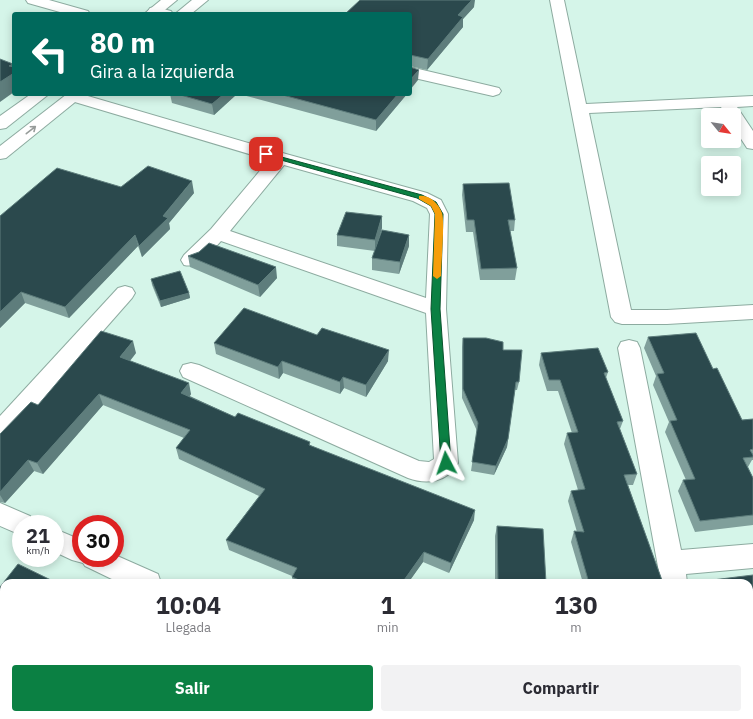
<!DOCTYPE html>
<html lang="es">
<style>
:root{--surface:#fff;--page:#f2f2f3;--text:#2b2b33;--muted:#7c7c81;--accent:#0b8043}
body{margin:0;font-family:"IBM Plex Sans",sans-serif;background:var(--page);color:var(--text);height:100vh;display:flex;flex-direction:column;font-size:15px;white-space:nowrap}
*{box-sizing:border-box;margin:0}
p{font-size:13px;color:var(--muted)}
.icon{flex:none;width:22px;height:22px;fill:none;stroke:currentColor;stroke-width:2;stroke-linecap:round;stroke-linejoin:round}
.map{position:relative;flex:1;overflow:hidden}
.panel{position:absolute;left:0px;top:579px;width:753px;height:140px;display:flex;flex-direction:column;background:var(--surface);border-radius:12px 12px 0 0;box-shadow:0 2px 10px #0003}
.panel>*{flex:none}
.top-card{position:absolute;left:12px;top:12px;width:400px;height:84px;border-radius:4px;box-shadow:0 2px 10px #0003;background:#00695c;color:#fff;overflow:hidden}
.needle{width:26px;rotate:120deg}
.buttons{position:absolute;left:701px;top:108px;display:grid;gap:8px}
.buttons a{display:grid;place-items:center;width:40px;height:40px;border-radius:4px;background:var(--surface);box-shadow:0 2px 10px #0003;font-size:20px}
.speed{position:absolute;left:12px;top:515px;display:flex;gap:8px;font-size:20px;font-weight:700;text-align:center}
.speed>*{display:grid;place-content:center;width:52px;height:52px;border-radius:50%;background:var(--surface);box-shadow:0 2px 10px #0003;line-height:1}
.speed small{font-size:10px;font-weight:400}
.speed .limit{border:6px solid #d22;background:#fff;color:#111}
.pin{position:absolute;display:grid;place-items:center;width:34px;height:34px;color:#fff;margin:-17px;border-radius:8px;box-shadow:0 2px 6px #0006}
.me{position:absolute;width:44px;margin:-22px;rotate:356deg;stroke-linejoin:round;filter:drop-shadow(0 0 3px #0008)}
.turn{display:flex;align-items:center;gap:14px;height:84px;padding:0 12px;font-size:18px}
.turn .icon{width:52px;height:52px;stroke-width:2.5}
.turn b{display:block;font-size:28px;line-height:34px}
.eta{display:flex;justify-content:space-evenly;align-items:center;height:68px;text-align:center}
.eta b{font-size:24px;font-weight:700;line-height:28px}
.button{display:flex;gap:8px;margin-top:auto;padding:8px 12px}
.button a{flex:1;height:46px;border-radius:4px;background:var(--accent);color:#fff;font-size:16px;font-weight:700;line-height:46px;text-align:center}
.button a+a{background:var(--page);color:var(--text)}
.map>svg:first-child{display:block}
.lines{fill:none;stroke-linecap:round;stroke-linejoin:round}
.minor-casing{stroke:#8daba0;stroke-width:2}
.major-casing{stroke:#8daba0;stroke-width:2}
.minor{fill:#fff;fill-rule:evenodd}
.major{fill:#fff;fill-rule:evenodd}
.wall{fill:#809f9b}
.shaded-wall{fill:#5e7d7c}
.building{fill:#2b494d;stroke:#5e7d7c}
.oneway{stroke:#979c9a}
.route{fill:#0b8043;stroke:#07532c}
.slow{fill:#f59e0b}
</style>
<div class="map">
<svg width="753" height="719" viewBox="0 0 753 719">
<rect width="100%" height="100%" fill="#d5f5e9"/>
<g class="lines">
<!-- minor casing -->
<g class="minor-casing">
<g id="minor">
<path d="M26 0H49L88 11 90 14H67L28 3Z"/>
<path d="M550 0H564L586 104 753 96V106L737 107 753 131V149L747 148 734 128V115H726L721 107 589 113 631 310H667L753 305V319L667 324H622L615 322 611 317Z"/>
<path d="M155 7 171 11 173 14H150L148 11 150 8Z"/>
<path d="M410 67 499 88 501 91 499 94 493 96 410 77Z"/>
<path d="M68 94H81L286 154 427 193 441 200 448 214 446 309 458 463C448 482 427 485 408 478L183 377 180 371 183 365 191 363 199 365 419 461 429 462 434 459 426 313 221 241C211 252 200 269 184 265L181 260 184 255 211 229 269 160 68 100 66 97ZM284 165 413 201 427 208 430 214 426 298 230 231Z"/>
<path d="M125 286 132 288 135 293 132 298 8 439 0 441V416L118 288Z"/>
<path d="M629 340 637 342 640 348 681 550 753 544V568L686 574 687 583H661L618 348 621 342Z"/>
<path d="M0 503 30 516 34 524H21V535L0 526Z"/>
<path d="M55 529 81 540V558H115V555L158 574 161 583H120L85 566 83 563 72 560 55 552Z"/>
<path d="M363 715H393L391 719H361Z"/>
<path d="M419 715H455L457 719H421Z"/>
<path d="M688 715H718L719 719H689Z"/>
</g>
</g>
<!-- major casing -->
<g class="major-casing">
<g id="major">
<path d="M161 0H177L160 14H144Z"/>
<path d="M192 0H208L191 14H175Z"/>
<path d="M31 94H49L6 128 0 129V116Z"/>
<path d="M67 94H85L6 158 0 159V146Z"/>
</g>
</g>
<!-- minor -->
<use href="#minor" class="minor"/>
<!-- major -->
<use href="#major" class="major"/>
</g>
<!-- wall -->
<g class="wall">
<path d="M474 7 463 19V27L427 70 410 66V14Z"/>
<path d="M170 94H237L214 115 172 103Z"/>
<path d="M239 94H407L376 131Z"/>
<path d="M463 184 515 220 514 231H510L517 268 515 280H480L473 232H466L462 195Z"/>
<path d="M121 187 194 193 169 223 170 229 142 257 138 246 69 318 25 303 0 328V216Z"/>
<path d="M382 228 376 248 409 246 399 274 372 270V258L375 251 337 246V235Z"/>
<path d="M188 256 277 278 260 297 190 267Z"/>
<path d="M151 279 189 293 190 298 161 307 152 285Z"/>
<path d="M648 337 713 369 742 420 753 419V460H752L748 467 753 478V525L695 532 678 491 683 480H686L665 432 669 422 653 385 656 376 644 348Z"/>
<path d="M463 338 503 350 519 382 517 390H515L507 447 494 475 471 471 477 431 462 398V347Z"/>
<path d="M214 343 388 361 366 397 344 388 340 394 283 373 279 379 216 354Z"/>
<path d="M136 353 130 361 191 394 190 396 235 417 310 442V445L474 520 449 573 423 562 408 583H293L292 577V576L229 550 226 540 259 496 179 459 176 448 184 438 103 405 43 474 34 471 5 503 0 502V434L38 405Z"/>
<path d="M541 353 608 372 606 378 623 421 620 429 637 474 633 485H628L663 583H583L571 542 574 531 577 532 568 501 571 491 578 490 564 444 567 433H572L558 391H547L539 365Z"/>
<path d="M497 526 546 583H495V536Z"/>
<path d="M4 583V685L0 683V587Z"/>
<path d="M606 715H679L680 719H605Z"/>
<path d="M719 715H749L753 719H720Z"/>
</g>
<!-- shaded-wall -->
<g class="shaded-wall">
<path d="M472 0H475L474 7 463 19V27L427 70 428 59 458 15Z"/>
<path d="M13 64 14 67V92L0 102V82L9 66Z"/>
<path d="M419 70 418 80 410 90V80Z"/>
<path d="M224 94H237L214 115 212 104Z"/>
<path d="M398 94H407L376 131V120Z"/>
<path d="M192 181 194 193 169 223 170 229 142 257 139 246Z"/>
<path d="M382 216V228L375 251V240Z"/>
<path d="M135 235 138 246 69 318 65 307Z"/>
<path d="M409 235V246L399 274 400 262Z"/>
<path d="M276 267 277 278 260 297 258 285Z"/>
<path d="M21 292 25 303 0 328V312Z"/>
<path d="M189 293 190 298 161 307 160 301Z"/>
<path d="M133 341 136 353 124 368 120 357Z"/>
<path d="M389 350 388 361 366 397V385Z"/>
<path d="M282 361 283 373 279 379 278 367Z"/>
<path d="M343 377 344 388 340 394V382Z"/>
<path d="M189 383 191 394 184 404 181 393Z"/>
<path d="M99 394 103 405 43 474 37 463Z"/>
<path d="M508 439 507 447 494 475 496 466Z"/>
<path d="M28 460 34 471 5 503 0 495V492Z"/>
<path d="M475 510 474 520 449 573 451 563Z"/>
<path d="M424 552 423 562 408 583H402Z"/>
</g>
<!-- building -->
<g class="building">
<path d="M360 0H472L458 15 463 17 428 59 410 55V14H345Z"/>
<path d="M0 59 13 64 9 66 14 67V73L0 82Z"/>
<path d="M410 67 419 70 410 80Z"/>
<path d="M177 94H224L212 104Z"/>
<path d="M279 94H398L376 120Z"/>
<path d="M148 166 192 181 163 216 168 218 139 246 135 235 65 307 21 292 0 312V216L57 168 121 187Z"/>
<path d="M509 183 515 220H508L517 268 481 269 474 220H467L463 184Z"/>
<path d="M346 212 382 216 375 240 337 235Z"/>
<path d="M382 230 409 235 400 262 372 258Z"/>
<path d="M209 243 276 267 258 285 188 256 199 252Z"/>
<path d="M180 271 189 293 160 301 151 279Z"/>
<path d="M244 308 317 335 322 328 389 350 366 385 343 377 340 382 282 361 278 367 214 343Z"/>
<path d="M101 331 133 341 120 357 189 383 181 393 235 417 238 413 310 442 309 445 475 510 451 563 424 552 402 583H306L292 577 297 568 226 540 265 489 176 448 190 430 99 394 37 463 28 460 0 492V434L31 402 38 405Z"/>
<path d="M696 333 713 369 717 368 742 420 753 419V449L750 450 753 455V457L743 458 753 478V515L700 521 683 480 695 479 670 421 677 420 657 374 664 373 648 337Z"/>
<path d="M463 338H486L503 342V350H522L519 382H516L508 439 496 466 472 462 478 423 463 389Z"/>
<path d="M598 348 608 372 604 373 623 421 617 422 637 474 624 475 663 583H589L574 531 584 532 571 491 585 489 567 433 578 432 560 380H549L541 353Z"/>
<path d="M497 526 543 529 546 583H498Z"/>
<path d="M18 564 57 583H4V678L0 676V587Z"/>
<path d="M753 575V719H730L729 715H749V583H688Z"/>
<path d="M10 715H152L159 719H7Z"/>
<path d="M611 715H679L680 719H612Z"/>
</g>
<!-- one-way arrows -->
<defs><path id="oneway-shaft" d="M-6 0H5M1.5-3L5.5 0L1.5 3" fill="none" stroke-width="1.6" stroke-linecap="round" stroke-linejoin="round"/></defs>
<use class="oneway" href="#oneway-shaft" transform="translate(31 130) rotate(-38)"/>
<!-- route -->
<path class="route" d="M263 152 422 195 436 202 443 214 440 309 451 463 450 466H443L441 463 431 309 435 214 431 206 417 198 263 155Z"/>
<!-- slow -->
<path class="slow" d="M419 196C429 194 439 204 442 213 445 222 441 264 441 276L437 279 433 276 435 214 431 206 419 199Z"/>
</svg>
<div class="buttons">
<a><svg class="needle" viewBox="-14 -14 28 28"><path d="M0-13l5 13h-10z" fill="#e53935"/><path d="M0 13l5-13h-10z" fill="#7c7c81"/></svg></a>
<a><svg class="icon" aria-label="sound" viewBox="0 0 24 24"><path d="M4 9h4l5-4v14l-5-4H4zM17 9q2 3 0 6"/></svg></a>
</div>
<div class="speed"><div>21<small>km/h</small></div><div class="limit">30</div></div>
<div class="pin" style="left:266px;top:154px;background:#d93025"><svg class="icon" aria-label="arrive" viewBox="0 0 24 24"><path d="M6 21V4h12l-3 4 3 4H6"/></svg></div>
<svg class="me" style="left:446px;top:463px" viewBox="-20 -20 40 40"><path d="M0-17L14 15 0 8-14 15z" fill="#0b8043" stroke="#fff" stroke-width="4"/></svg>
<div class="top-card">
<div class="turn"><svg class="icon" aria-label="left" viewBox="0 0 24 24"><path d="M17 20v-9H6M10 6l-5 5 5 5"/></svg><div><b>80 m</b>Gira a la izquierda</div></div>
</div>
<section class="panel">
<div class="eta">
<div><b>10:04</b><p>Llegada</p></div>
<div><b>1</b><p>min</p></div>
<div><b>130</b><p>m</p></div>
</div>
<div class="button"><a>Salir</a><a>Compartir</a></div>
</section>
</div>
